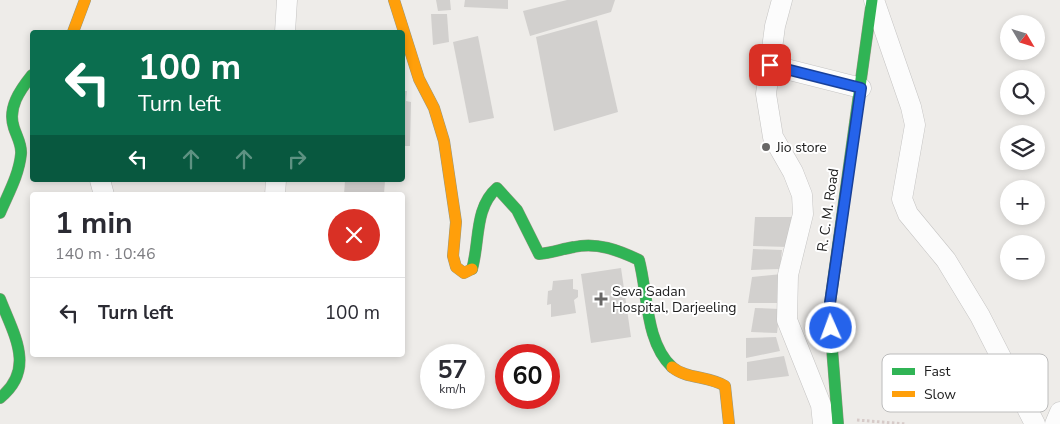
<!DOCTYPE html>
<meta charset="utf-8">
<style>
:root{--surface:#fff;--page:#f2f2f3;--text:#2b2b33;--muted:#7c7c81;--line:#e1e1e2}
body{margin:0;font-family:"Nunito Sans",sans-serif;background:var(--page);color:var(--text);height:100vh;display:flex;flex-direction:column;font-size:19px;white-space:nowrap}
*{box-sizing:border-box;margin:0}
p{font-size:16px;color:var(--muted)}
.icon{flex:none;width:28px;height:28px;fill:none;stroke:currentColor;stroke-width:2;stroke-linecap:round;stroke-linejoin:round}
.map{position:relative;flex:1;overflow:hidden}
.side{position:absolute;left:30px;top:192px;width:375px;height:165px;display:flex;flex-direction:column;background:var(--surface);border-radius:5px;box-shadow:0 2px 8px #0003}
.side>*{flex:none}
.banner{position:absolute;left:30px;top:30px;width:375px;height:152px;border-radius:5px;box-shadow:0 2px 8px #0003;background:#0b6e4f;color:#fff;overflow:hidden}
.needle{width:32px;rotate:128deg}
.controls{position:absolute;left:1000px;top:15px;display:grid;gap:10px}
.controls a{display:grid;place-items:center;width:45px;height:45px;border-radius:50%;background:var(--surface);box-shadow:0 2px 8px #0003;font-size:25px}
.speed{position:absolute;left:420px;top:344px;display:flex;gap:10px;font-size:25px;font-weight:700;text-align:center}
.speed>*{display:grid;place-content:center;width:65px;height:65px;border-radius:50%;background:var(--surface);box-shadow:0 2px 8px #0003;line-height:1}
.speed small{font-size:12px;font-weight:400}
.speed .limit{border:8px solid #d22;background:#fff;color:#111}
.pin{position:absolute;display:grid;place-items:center;width:42px;height:42px;color:#fff;margin:-21px;border-radius:10px;box-shadow:0 2px 8px #0006}
.me{position:absolute;width:55px;margin:-28px;rotate:358deg;stroke-linejoin:round;filter:drop-shadow(0 0 4px #0008)}
.turn{display:flex;align-items:center;gap:18px;height:105px;padding:0 25px;font-size:22px}
.turn .icon{width:65px;height:65px;stroke-width:2.5}
.turn b{display:block;font-size:35px;line-height:42px}
.lanes{display:flex;align-items:center;height:48px;padding:0 25px;background:#0003;justify-content:center;gap:25px;direction:ltr}
.lanes .off{opacity:.35}
.round{display:grid;place-items:center;flex:none;width:52px;height:52px;border-radius:26px;background:var(--page)}
.head{display:flex;align-items:center;justify-content:space-between;height:85px;padding:0 25px}
h1{font-size:30px;font-weight:700;line-height:38px}
ul{padding:0;list-style:none}
li{display:flex;align-items:center;gap:15px;height:70px;padding:0 25px;border-top:1px solid var(--line)}
li div{flex:1}
li b{display:block;font-size:19px}
li em{font-style:normal}
.map>svg:first-child{display:block}
.building{fill:#d2d0ce}
.lines{fill:none;stroke-linecap:round;stroke-linejoin:round}
.street-casing{stroke:#c5c4c3;stroke-width:21}
.fast-casing{stroke:#959782;stroke-width:12}
.slow-casing{stroke:#959782;stroke-width:12}
.path{stroke:#d6cac8;stroke-width:3;stroke-dasharray:2.5 2.5;stroke-linecap:butt}
.street{stroke:#fcfcfc;stroke-width:20}
.fast{stroke:#30b455;stroke-width:11}
.slow{stroke:#ff9f0a;stroke-width:11}
.route-casing{stroke:#184099;stroke-width:12}
.route{stroke:#2563eb;stroke-width:9}
.poi-dot{fill:#686766;stroke:#fff;stroke-width:2}
.labels{text-anchor:middle;dominant-baseline:central;stroke-width:4;stroke-linejoin:round;paint-order:stroke}
.poi-label{font-size:14px;fill:#202020;stroke:#fff;text-anchor:start}
.street-label{font-size:14px;fill:#202020;stroke:#fff}
.key{fill:#fff;stroke:#bcbcbc;stroke-width:1}
.key-label{font-size:14px;fill:#202020}
</style>
<div class="map">
<svg width="1060" height="424" viewBox="0 0 1060 424">
<rect width="100%" height="100%" fill="#eeece9"/>
<!-- building -->
<g class="building">
<path d="M436 0H450L451 10 438 11Z"/>
<path d="M465 0H508V9L464 7Z"/>
<path d="M567 0H615L611 12 530 36 523 11Z"/>
<path d="M431 14H447L449 42 433 45Z"/>
<path d="M597 20 618 112 554 131 536 37Z"/>
<path d="M478 36 494 118 469 123 453 42Z"/>
<path d="M402 91H407L406 101 411 102 410 146H402Z"/>
<path d="M345 180H385L384 195H344Z"/>
<path d="M755 217H792L788 247 753 246Z"/>
<path d="M753 249 782 250 780 269 751 270Z"/>
<path d="M621 268 631 337 591 343 581 274Z"/>
<path d="M782 274 778 303H748L752 277Z"/>
<path d="M573 279V289L578 290V297L574 300 576 313 551 317V304L547 305 548 291 552 290 553 281Z"/>
<path d="M755 308 780 309 777 333 751 332Z"/>
<path d="M776 337 780 351 746 358V338Z"/>
<path d="M784 356 789 376 747 381V362Z"/>
</g>
<g class="lines">
<!-- street casing -->
<g class="street-casing">
<g id="street">
<path d="M782 0 775 26 766 94 773 137 793 172 802 195 803 214 788 275 787 320 821 405 823 424"/>
<path d="M874 0 911 107 915 125 902 199 908 214 946 260 980 316 1035 424"/>
<path d="M285 32 287 0"/>
<path d="M770 65 861 88"/>
<path d="M100 180 104 195"/>
<path d="M275 195 276 180"/>
<path d="M1055 424 1060 412"/>
</g>
</g>
<!-- fast casing -->
<g class="fast-casing">
<g id="fast">
<path d="M0 213C8 194 19 175 21 154 22 145 17 137 14 128 7 108 20 90 32 75"/>
<path d="M472 269C480 242 474 208 497 188L517 210 539 254C551 253 562 249 574 247 597 242 618 250 639 260 648 293 645 342 672 367"/>
<path d="M0 299C14 335 36 369 0 398"/>
<path d="M838 424 829 310 872 0"/>
</g>
</g>
<!-- slow casing -->
<g class="slow-casing">
<g id="slow">
<path d="M394 0 419 79 434 108 444 141 456 222 453 256 456 267 464 273 472 269"/>
<path d="M73 32 85 0"/>
<path d="M672 367C686 379 709 376 725 386L729 424"/>
</g>
</g>
<!-- path -->
<path class="path" d="M857 420 906 424"/>
<!-- street -->
<use href="#street" class="street"/>
<!-- fast -->
<use href="#fast" class="fast"/>
<!-- slow -->
<use href="#slow" class="slow"/>
</g>
<g class="lines">
<!-- route casing -->
<g class="route-casing">
<path id="route" d="M770 65 861 88 829 310 831 328"/>
</g>
<!-- route -->
<use href="#route" class="route"/>
</g>
<!-- markers -->
<g class="poi-dot">
<circle cx="766" cy="147" r="5"/>
<path d="M598.5 291.5h5v5h5v5h-5v5h-5v-5h-5v-5h5z"/>
</g>
<g class="labels">
<!-- poi labels -->
<g class="poi-label">
<text x="776" y="147">Jio store</text>
<text x="612" y="291">Seva Sadan<tspan x="612" dy="16">Hospital, Darjeeling</tspan></text>
</g>
<!-- street labels -->
<g class="street-label">
<text transform="translate(828 210) rotate(-82)">R. C. M. Road</text>
</g>
</g>
<!-- legend -->
<rect x="882" y="354" width="166" height="58" rx="8" class="key"/>
<rect x="892" y="368" width="23" height="7" fill="#30b455"/>
<rect x="892" y="391" width="23" height="6" fill="#ff9f0a"/>
<g class="key-label">
<text x="924" y="376">Fast</text>
<text x="924" y="399">Slow</text>
</g>
</svg>
<div class="controls">
<a><svg class="needle" viewBox="-14 -14 28 28"><path d="M0-13l5 13h-10z" fill="#e53935"/><path d="M0 13l5-13h-10z" fill="#7c7c81"/></svg></a>
<a><svg class="icon" aria-label="search" viewBox="0 0 24 24"><circle cx="10" cy="10" r="6"/><path d="M15 15l6 6"/></svg></a>
<a><svg class="icon" aria-label="layers" viewBox="0 0 24 24"><path d="M12 4l9 5-9 5-9-5zM3 14l9 5 9-5"/></svg></a>
<a>+</a>
<a>−</a>
</div>
<div class="speed"><div>57<small>km/h</small></div><div class="limit">60</div></div>
<div class="pin" style="left:770px;top:65px;background:#d93025"><svg class="icon" aria-label="arrive" viewBox="0 0 24 24"><path d="M6 21V4h12l-3 4 3 4H6"/></svg></div>
<svg class="me" style="left:831px;top:328px" viewBox="-20 -20 40 40"><circle r="17" fill="#2563eb" stroke="#fff" stroke-width="3"/><path d="M0-11L8 9 0 5-8 9z" fill="#fff"/></svg>
<div class="banner">
<div class="turn"><svg class="icon" aria-label="left" viewBox="0 0 24 24"><path d="M17 20v-9H6M10 6l-5 5 5 5"/></svg><div><b>100 m</b>Turn left</div></div>
<div class="lanes"><svg class="icon" aria-label="left" viewBox="0 0 24 24"><path d="M17 20v-9H6M10 6l-5 5 5 5"/></svg><svg class="icon off" aria-label="ahead" viewBox="0 0 24 24"><path d="M12 20V5M6 11l6-6 6 6"/></svg><svg class="icon off" aria-label="ahead" viewBox="0 0 24 24"><path d="M12 20V5M6 11l6-6 6 6"/></svg><svg class="icon off" aria-label="right" viewBox="0 0 24 24"><path d="M7 20v-9h11M14 6l5 5-5 5"/></svg></div>
</div>
<section class="side">
<div class="head"><div><h1>1 min</h1><p>140 m · 10:46</p></div><a class="round" style="background:#d93025;color:#fff"><svg class="icon" aria-label="close" viewBox="0 0 24 24"><path d="M6 6l12 12M18 6L6 18"/></svg></a></div>
<ul>
<li><svg class="icon" aria-label="left" viewBox="0 0 24 24"><path d="M17 20v-9H6M10 6l-5 5 5 5"/></svg><div><b>Turn left</b></div><em>100 m</em></li>
</ul>
</section>
</div>
